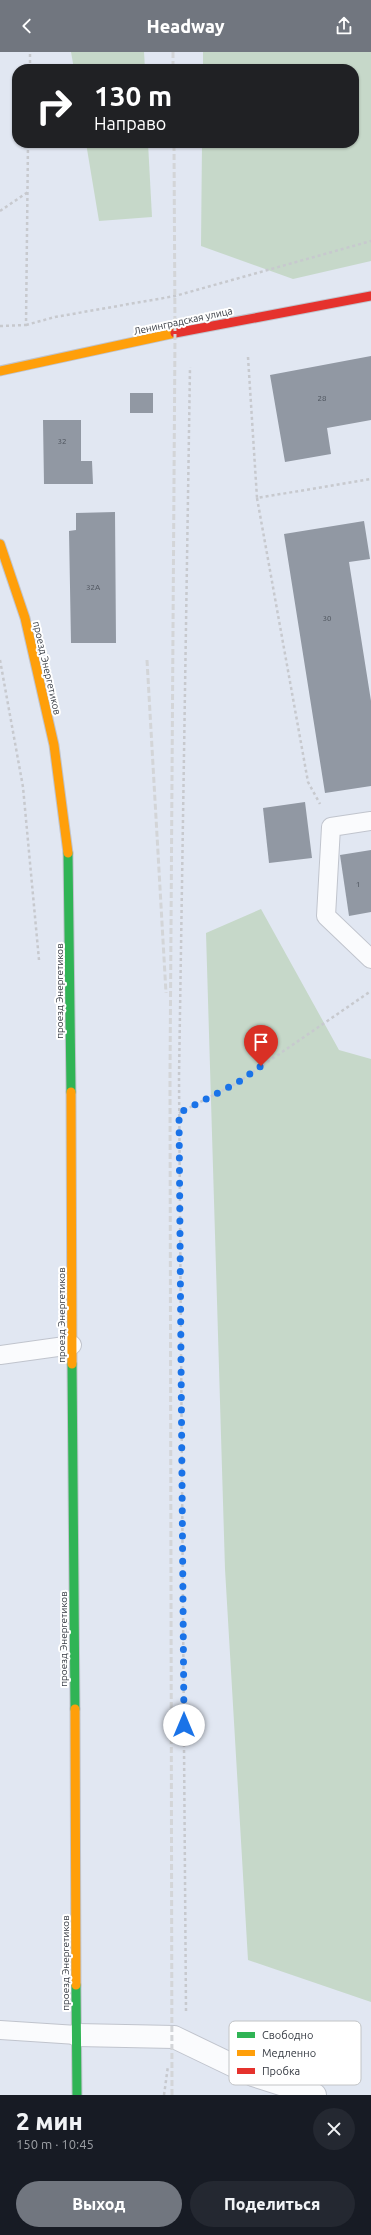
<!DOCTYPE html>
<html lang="ru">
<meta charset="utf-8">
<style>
:root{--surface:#171b24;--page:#242831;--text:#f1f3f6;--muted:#9ea1a6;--accent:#71767f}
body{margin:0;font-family:Ubuntu,sans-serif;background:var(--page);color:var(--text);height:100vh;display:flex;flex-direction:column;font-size:15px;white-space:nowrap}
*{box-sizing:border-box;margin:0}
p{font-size:13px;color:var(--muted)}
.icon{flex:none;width:22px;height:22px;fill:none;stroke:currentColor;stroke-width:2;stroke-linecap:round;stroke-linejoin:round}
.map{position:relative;height:2043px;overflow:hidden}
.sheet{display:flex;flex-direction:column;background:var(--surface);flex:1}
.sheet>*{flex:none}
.banner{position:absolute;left:12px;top:12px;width:347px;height:84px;border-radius:16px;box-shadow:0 1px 3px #0004;background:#202124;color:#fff;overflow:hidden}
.pin{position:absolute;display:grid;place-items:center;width:34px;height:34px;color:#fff;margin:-41px -17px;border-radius:50% 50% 50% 0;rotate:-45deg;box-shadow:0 0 4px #0007}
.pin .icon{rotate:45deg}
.me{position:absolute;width:44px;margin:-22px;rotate:0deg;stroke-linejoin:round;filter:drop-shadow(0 0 3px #0008)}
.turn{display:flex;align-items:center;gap:14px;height:84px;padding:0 16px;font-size:18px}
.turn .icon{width:52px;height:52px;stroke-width:2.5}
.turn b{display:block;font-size:28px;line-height:34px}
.round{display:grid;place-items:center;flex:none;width:42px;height:42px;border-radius:21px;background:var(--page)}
.summary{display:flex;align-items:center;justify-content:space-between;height:68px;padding:0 16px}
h1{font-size:24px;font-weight:800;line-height:30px}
.primary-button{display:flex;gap:8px;margin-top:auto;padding:8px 16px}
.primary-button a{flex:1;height:46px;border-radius:24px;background:var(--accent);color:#fff;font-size:16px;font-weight:800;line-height:46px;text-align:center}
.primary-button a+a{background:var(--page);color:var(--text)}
header{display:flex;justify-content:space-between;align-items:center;height:52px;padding:0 16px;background:var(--accent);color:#fff;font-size:18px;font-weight:800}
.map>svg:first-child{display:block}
.green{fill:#c6d8c9}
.building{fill:#9198a3}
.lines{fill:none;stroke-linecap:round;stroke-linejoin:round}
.lane-casing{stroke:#c0c4cd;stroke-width:20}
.street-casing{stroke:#c0c4cd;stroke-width:24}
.fast-casing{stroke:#c0c4cd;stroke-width:11}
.slow-casing{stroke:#c0c4cd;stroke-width:11}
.jam-casing{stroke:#c0c4cd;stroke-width:11}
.path{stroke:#c7c9ce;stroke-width:2.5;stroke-dasharray:3 3;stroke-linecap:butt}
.lane{stroke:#fafbfd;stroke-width:18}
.street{stroke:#fafbfd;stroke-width:22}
.fast{stroke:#30b455;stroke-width:9}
.slow{stroke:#ff9f0a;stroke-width:9}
.jam{stroke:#e5322d;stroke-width:9}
.rail{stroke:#d3d5d8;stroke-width:3;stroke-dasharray:6 3;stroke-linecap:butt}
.route{stroke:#1a73e8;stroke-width:7;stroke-dasharray:0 12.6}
.labels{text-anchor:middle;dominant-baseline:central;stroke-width:4;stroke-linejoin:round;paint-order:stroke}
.number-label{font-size:8px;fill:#4b515a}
.street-label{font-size:10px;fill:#343941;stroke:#fff}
.key{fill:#fff;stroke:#c2c4c6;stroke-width:1}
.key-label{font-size:11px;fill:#343941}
</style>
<header><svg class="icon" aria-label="back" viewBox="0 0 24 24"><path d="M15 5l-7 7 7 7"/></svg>Headway<svg class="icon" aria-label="share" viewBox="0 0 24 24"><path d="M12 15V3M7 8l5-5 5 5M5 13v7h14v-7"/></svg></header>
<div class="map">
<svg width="371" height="2043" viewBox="0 0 371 2043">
<rect width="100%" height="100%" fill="#e1e7f2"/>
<!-- green -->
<g class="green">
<path d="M71 0H144L145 17H74Z"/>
<path d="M203 0H371V209L293 227 201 194 202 91H354V17H203Z"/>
<path d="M86 91H148L152 165 99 169Z"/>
<path d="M261 857 339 998 371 1007V1950L248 1908 225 1517 206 881Z"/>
</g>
<!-- building -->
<g class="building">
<path d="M371 304V368L327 376 331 402 285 410 270 323Z"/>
<rect x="130" y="341" width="23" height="20"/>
<path d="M43 368H81V409H92L93 432H44Z"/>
<path d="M115 460 116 591H71L69 479 76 478V461Z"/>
<path d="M364 469 370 507 349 510 371 649V734L325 741 284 482Z"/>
<path d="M305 750 312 806 269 811 263 756Z"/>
<path d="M371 798V860L349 864 340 803Z"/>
</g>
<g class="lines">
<!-- lane casing -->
<g class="lane-casing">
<g id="lane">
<path d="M371 769 331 775 326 864 371 907"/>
<path d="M0 1303 72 1293"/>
<path d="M0 1978 77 1983"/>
</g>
</g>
<!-- street casing -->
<g class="street-casing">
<path id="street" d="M77 1983 174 1985 253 2023 315 2043"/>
</g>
<!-- fast casing -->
<g class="fast-casing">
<g id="fast">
<path d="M68 801 71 1040"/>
<path d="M72 1312 75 1657"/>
<path d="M76 1933 77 2043"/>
</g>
</g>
<!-- slow casing -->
<g class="slow-casing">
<g id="slow">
<path d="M0 319 175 281"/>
<path d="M0 492 25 566 54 693 68 801"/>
<path d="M71 1040 72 1312"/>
<path d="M75 1657 76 1933"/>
</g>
</g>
<!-- jam casing -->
<g class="jam-casing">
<path id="jam" d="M175 281 371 244"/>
</g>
<!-- path -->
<g class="path">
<path d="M30 17V0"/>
<path d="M0 159 28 140"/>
<path d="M26 273 55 265 175 244 371 189"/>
<path d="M0 274 26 273 28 91"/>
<path d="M248 305 257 446 371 427"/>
<path d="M257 446 308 730 320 752"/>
<path d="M0 608 23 735 39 908"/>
<path d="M179 1061 237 1031 371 939"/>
<path d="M186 1959 179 1025 190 315"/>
<path d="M164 2043 168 2014"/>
</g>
<!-- lane -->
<use href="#lane" class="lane"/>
<!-- street -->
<use href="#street" class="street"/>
<!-- fast -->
<use href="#fast" class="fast"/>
<!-- slow -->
<use href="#slow" class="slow"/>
<!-- jam -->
<use href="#jam" class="jam"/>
<!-- rail -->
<g class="rail">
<path d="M173 0V17"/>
<path d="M147 608 166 941"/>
<path d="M172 2043 170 1025 175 281 174 91"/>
</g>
</g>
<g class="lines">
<!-- route -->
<path class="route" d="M184 1673 179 1061 237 1031 261 1014"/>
</g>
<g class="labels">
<!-- number labels -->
<g class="number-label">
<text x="322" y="346">28</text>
<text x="62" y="389">32</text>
<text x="93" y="535">32А</text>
<text x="327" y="566">30</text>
<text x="358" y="832">1</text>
</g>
<!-- street labels -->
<g class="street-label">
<text transform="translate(183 269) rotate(-12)">Ленинградская улица</text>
<text transform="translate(47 616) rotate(77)">проезд Энергетиков</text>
<text transform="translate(59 939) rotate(-90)">проезд Энергетиков</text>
<text transform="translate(61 1263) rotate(-90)">проезд Энергетиков</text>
<text transform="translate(63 1587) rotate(-90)">проезд Энергетиков</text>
<text transform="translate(65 1911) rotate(-90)">проезд Энергетиков</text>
</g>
</g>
<!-- legend -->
<rect x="229" y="1969" width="132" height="64" rx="6" class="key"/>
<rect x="237" y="1980" width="18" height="6" fill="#30b455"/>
<rect x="237" y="1998" width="18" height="6" fill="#ff9f0a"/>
<rect x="237" y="2016" width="18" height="6" fill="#e5322d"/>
<g class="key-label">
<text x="262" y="1987">Свободно</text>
<text x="262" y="2005">Медленно</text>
<text x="262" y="2023">Пробка</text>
</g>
</svg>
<div class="pin" style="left:261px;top:1014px;background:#d93025"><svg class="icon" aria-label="arrive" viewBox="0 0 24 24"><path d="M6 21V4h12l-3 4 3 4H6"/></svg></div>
<svg class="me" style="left:184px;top:1673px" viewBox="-20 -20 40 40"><circle r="19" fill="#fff"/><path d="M0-13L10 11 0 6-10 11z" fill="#1a73e8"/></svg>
<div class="banner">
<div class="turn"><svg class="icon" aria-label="right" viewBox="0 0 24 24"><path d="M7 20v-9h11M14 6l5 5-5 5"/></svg><div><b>130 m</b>Направо</div></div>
</div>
</div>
<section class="sheet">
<div class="summary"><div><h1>2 мин</h1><p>150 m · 10:45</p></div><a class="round"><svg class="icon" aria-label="close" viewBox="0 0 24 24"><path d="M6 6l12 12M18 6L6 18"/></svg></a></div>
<div class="primary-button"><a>Выход</a><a>Поделиться</a></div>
</section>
